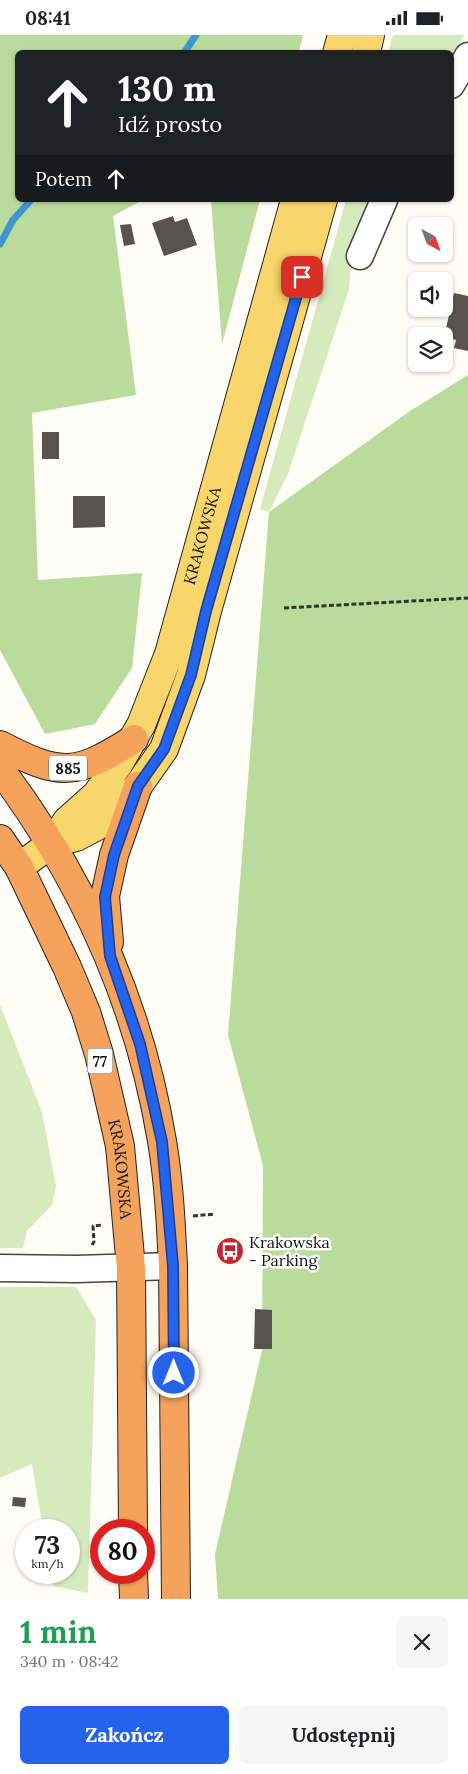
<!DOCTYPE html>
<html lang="pl">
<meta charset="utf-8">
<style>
:root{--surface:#fff;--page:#f6f6f6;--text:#202124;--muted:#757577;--accent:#2563eb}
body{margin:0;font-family:Lora,serif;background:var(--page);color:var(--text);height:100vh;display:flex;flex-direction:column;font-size:19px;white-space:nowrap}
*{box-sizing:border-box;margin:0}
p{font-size:16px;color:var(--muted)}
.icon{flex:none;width:28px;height:28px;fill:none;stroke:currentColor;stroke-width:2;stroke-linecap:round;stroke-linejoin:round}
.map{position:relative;height:1564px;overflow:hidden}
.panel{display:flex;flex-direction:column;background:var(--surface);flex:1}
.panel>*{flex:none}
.hud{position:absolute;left:15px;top:15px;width:439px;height:152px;border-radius:8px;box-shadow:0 1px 4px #0004;background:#202124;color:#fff;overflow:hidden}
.needle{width:32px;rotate:139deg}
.controls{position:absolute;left:408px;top:182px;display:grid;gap:10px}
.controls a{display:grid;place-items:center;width:45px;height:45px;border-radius:8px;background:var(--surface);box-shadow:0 1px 4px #0004;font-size:25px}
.speed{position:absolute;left:15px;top:1484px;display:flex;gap:10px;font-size:25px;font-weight:700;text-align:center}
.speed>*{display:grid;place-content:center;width:65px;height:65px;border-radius:50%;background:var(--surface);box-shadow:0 1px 4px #0004;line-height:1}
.speed small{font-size:12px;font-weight:400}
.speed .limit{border:8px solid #d22;background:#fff;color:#111}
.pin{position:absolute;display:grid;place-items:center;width:42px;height:42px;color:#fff;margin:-21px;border-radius:10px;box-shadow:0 2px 8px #0006}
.me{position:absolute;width:55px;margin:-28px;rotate:0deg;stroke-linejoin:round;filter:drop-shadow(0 0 4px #0008)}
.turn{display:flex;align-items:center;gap:18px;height:105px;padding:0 20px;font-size:22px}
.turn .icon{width:65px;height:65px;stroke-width:2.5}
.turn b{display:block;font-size:35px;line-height:42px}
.then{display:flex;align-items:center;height:48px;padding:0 20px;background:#0003;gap:10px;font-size:19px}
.round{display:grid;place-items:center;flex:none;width:52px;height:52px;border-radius:8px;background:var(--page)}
.head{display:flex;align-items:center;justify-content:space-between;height:85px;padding:0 20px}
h1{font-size:30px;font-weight:800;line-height:38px;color:#1e9e55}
.primary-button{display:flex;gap:10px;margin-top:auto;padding:10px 20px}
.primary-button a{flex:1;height:58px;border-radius:8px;background:var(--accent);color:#fff;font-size:20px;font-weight:800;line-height:58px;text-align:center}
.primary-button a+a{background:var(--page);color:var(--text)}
.status{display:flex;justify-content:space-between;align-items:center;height:35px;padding:0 25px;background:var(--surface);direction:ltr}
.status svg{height:14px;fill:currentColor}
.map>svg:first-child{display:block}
.green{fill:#d5ebbd}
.forest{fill:#b9dc9c}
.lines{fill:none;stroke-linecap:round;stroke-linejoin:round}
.stream{stroke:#3f96cf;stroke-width:7}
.building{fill:#5a524d}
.minor-casing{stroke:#444;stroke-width:29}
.major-casing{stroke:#222;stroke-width:30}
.highway-casing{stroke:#222;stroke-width:30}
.path{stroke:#333;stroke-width:3;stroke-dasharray:5 2.5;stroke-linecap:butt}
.minor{stroke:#fff;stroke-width:26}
.major{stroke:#f9d66b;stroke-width:28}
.highway{stroke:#f5a25d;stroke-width:28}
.route-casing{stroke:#184099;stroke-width:12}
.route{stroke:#2563eb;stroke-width:9}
.labels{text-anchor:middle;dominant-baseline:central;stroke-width:5;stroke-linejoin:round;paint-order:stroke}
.shield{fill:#fff;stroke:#585858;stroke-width:1}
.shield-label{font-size:15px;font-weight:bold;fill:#111}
.street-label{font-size:16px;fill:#111;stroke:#fff}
.poi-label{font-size:16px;fill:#111;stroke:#fff;text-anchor:start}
</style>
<div class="status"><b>08:41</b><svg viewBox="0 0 49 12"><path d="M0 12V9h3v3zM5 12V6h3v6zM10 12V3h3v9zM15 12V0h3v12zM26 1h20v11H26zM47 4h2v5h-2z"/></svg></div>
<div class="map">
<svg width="468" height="1564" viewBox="0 0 468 1564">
<rect width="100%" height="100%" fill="#fffdf5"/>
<!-- green -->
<g class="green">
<path d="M393 0H464L451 23V18L388 17Z"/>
<path d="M346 165H371L353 210 349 254 288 439 269 477 260 474Z"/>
<path d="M0 970 42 1077 56 1151 52 1170 27 1196 23 1213H0Z"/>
<path d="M0 1252H76L96 1285 88 1558 53 1551 50 1538H69V1495H43L32 1429 0 1443Z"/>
</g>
<!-- forest -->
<g class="forest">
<path d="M0 0H303L299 17 18 18V165H143L113 181 136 360 32 378 38 545 142 538 132 633 95 689 45 699 0 615Z"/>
<path d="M211 165H260L222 309Z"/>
<path d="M468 340V1564H218L215 1519 262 1315 263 1131 228 1000 269 477 410 376Z"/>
</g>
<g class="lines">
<!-- stream -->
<g class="stream">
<path d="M184 18 196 0"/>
<path d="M0 209 13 185 31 165"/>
</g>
</g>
<!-- building -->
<g class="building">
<path d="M173 181 175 187 187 183 197 210 164 221 152 188Z"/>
<path d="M131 189 135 209 124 211 120 190Z"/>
<path d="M454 258 468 261V316L454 313 456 305 444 302Z"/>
<rect x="42" y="397" width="17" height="27"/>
<path d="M73 461H105V492L73 493Z"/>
<path d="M255 1274 272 1275V1314H254Z"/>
<path d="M13 1462 26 1463 25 1472 12 1471Z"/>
</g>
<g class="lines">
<!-- minor casing -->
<g class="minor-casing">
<g id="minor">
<path d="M451 50 468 21"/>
<path d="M360 221 384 165"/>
<path d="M0 1233 77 1234 173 1231"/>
</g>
</g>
<!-- major casing -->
<g class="major-casing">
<g id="major">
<path d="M337 18 342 0"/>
<path d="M366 18 370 0"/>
<path d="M52 808 76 802 97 791 138 751 164 714 191 640 207 576 323 165"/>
<path id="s1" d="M19 832 52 808 67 786 96 760 118 730 141 690 169 619 295 165"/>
</g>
</g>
<!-- highway casing -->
<g class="highway-casing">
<g id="highway">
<path d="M0 710C61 742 76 741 134 704"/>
<path d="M0 734C84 846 139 968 162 1106 169 1147 171 1190 173 1231L176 1564"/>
<path id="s2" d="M0 804 19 832 67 932 86 977 99 1019 120 1111 131 1233 133 1495"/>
<path d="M109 907 105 861 114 820 138 751"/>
<path d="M133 1538 134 1564"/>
</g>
</g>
<!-- path -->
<g class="path">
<path d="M284 573 468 563"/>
<path d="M193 1181 215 1179"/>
<path d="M92 1210 94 1207 93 1191 102 1190"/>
</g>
<!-- minor -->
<use href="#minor" class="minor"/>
<!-- major -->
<use href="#major" class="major"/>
<!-- highway -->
<use href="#highway" class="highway"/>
</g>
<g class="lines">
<!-- route casing -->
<g class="route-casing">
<path id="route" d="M174 1338 173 1231 162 1107 140 1009 110 921 105 862 114 820 138 751 164 714 191 640 206 576 302 242"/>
</g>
<!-- route -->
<use href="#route" class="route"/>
</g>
<!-- icons -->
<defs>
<g id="bus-disc" transform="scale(1.4375)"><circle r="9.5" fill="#c4262e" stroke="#fff"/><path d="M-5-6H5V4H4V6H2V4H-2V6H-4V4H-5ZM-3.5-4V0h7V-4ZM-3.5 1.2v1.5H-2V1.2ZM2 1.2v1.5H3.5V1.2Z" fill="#fff"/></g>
</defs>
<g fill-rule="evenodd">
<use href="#bus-disc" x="230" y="1216"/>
</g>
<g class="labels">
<!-- shield labels -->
<g class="shield">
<rect x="49" y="720.5" width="38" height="25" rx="4"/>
<rect x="87.5" y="1013.5" width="25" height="25" rx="4"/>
</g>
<g class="shield-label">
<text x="68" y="733">885</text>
<text x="100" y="1026">77</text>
</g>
<!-- street labels -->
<g class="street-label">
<text stroke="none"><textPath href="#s1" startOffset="389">KRAKOWSKA</textPath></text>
<text stroke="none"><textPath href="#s2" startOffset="355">KRAKOWSKA</textPath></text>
</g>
<!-- poi labels -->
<g class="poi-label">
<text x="249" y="1207">Krakowska<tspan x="249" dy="18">- Parking</tspan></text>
</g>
</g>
</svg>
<div class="controls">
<a><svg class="needle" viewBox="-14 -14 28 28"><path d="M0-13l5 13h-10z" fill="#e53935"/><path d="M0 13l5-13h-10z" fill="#757577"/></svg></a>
<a><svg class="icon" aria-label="sound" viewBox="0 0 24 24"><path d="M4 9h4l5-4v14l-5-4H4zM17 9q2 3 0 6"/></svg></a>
<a><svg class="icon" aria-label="layers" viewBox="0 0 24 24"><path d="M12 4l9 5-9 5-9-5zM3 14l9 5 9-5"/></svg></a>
</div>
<div class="speed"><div>73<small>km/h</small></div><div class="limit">80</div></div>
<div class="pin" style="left:302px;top:242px;background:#d93025"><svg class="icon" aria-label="arrive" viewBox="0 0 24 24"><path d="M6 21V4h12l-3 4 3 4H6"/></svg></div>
<svg class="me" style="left:174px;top:1338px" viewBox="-20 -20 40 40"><circle r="17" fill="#2563eb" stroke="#fff" stroke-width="3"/><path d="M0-11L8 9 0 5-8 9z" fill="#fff"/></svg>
<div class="hud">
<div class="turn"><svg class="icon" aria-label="ahead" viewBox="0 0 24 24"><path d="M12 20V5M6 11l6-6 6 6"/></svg><div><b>130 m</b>Idź prosto</div></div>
<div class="then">Potem<svg class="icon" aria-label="ahead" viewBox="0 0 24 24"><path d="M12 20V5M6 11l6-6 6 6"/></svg></div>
</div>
</div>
<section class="panel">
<div class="head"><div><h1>1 min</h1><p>340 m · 08:42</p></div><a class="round"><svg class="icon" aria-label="close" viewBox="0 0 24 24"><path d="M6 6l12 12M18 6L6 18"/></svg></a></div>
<div class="primary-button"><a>Zakończ</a><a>Udostępnij</a></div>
</section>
